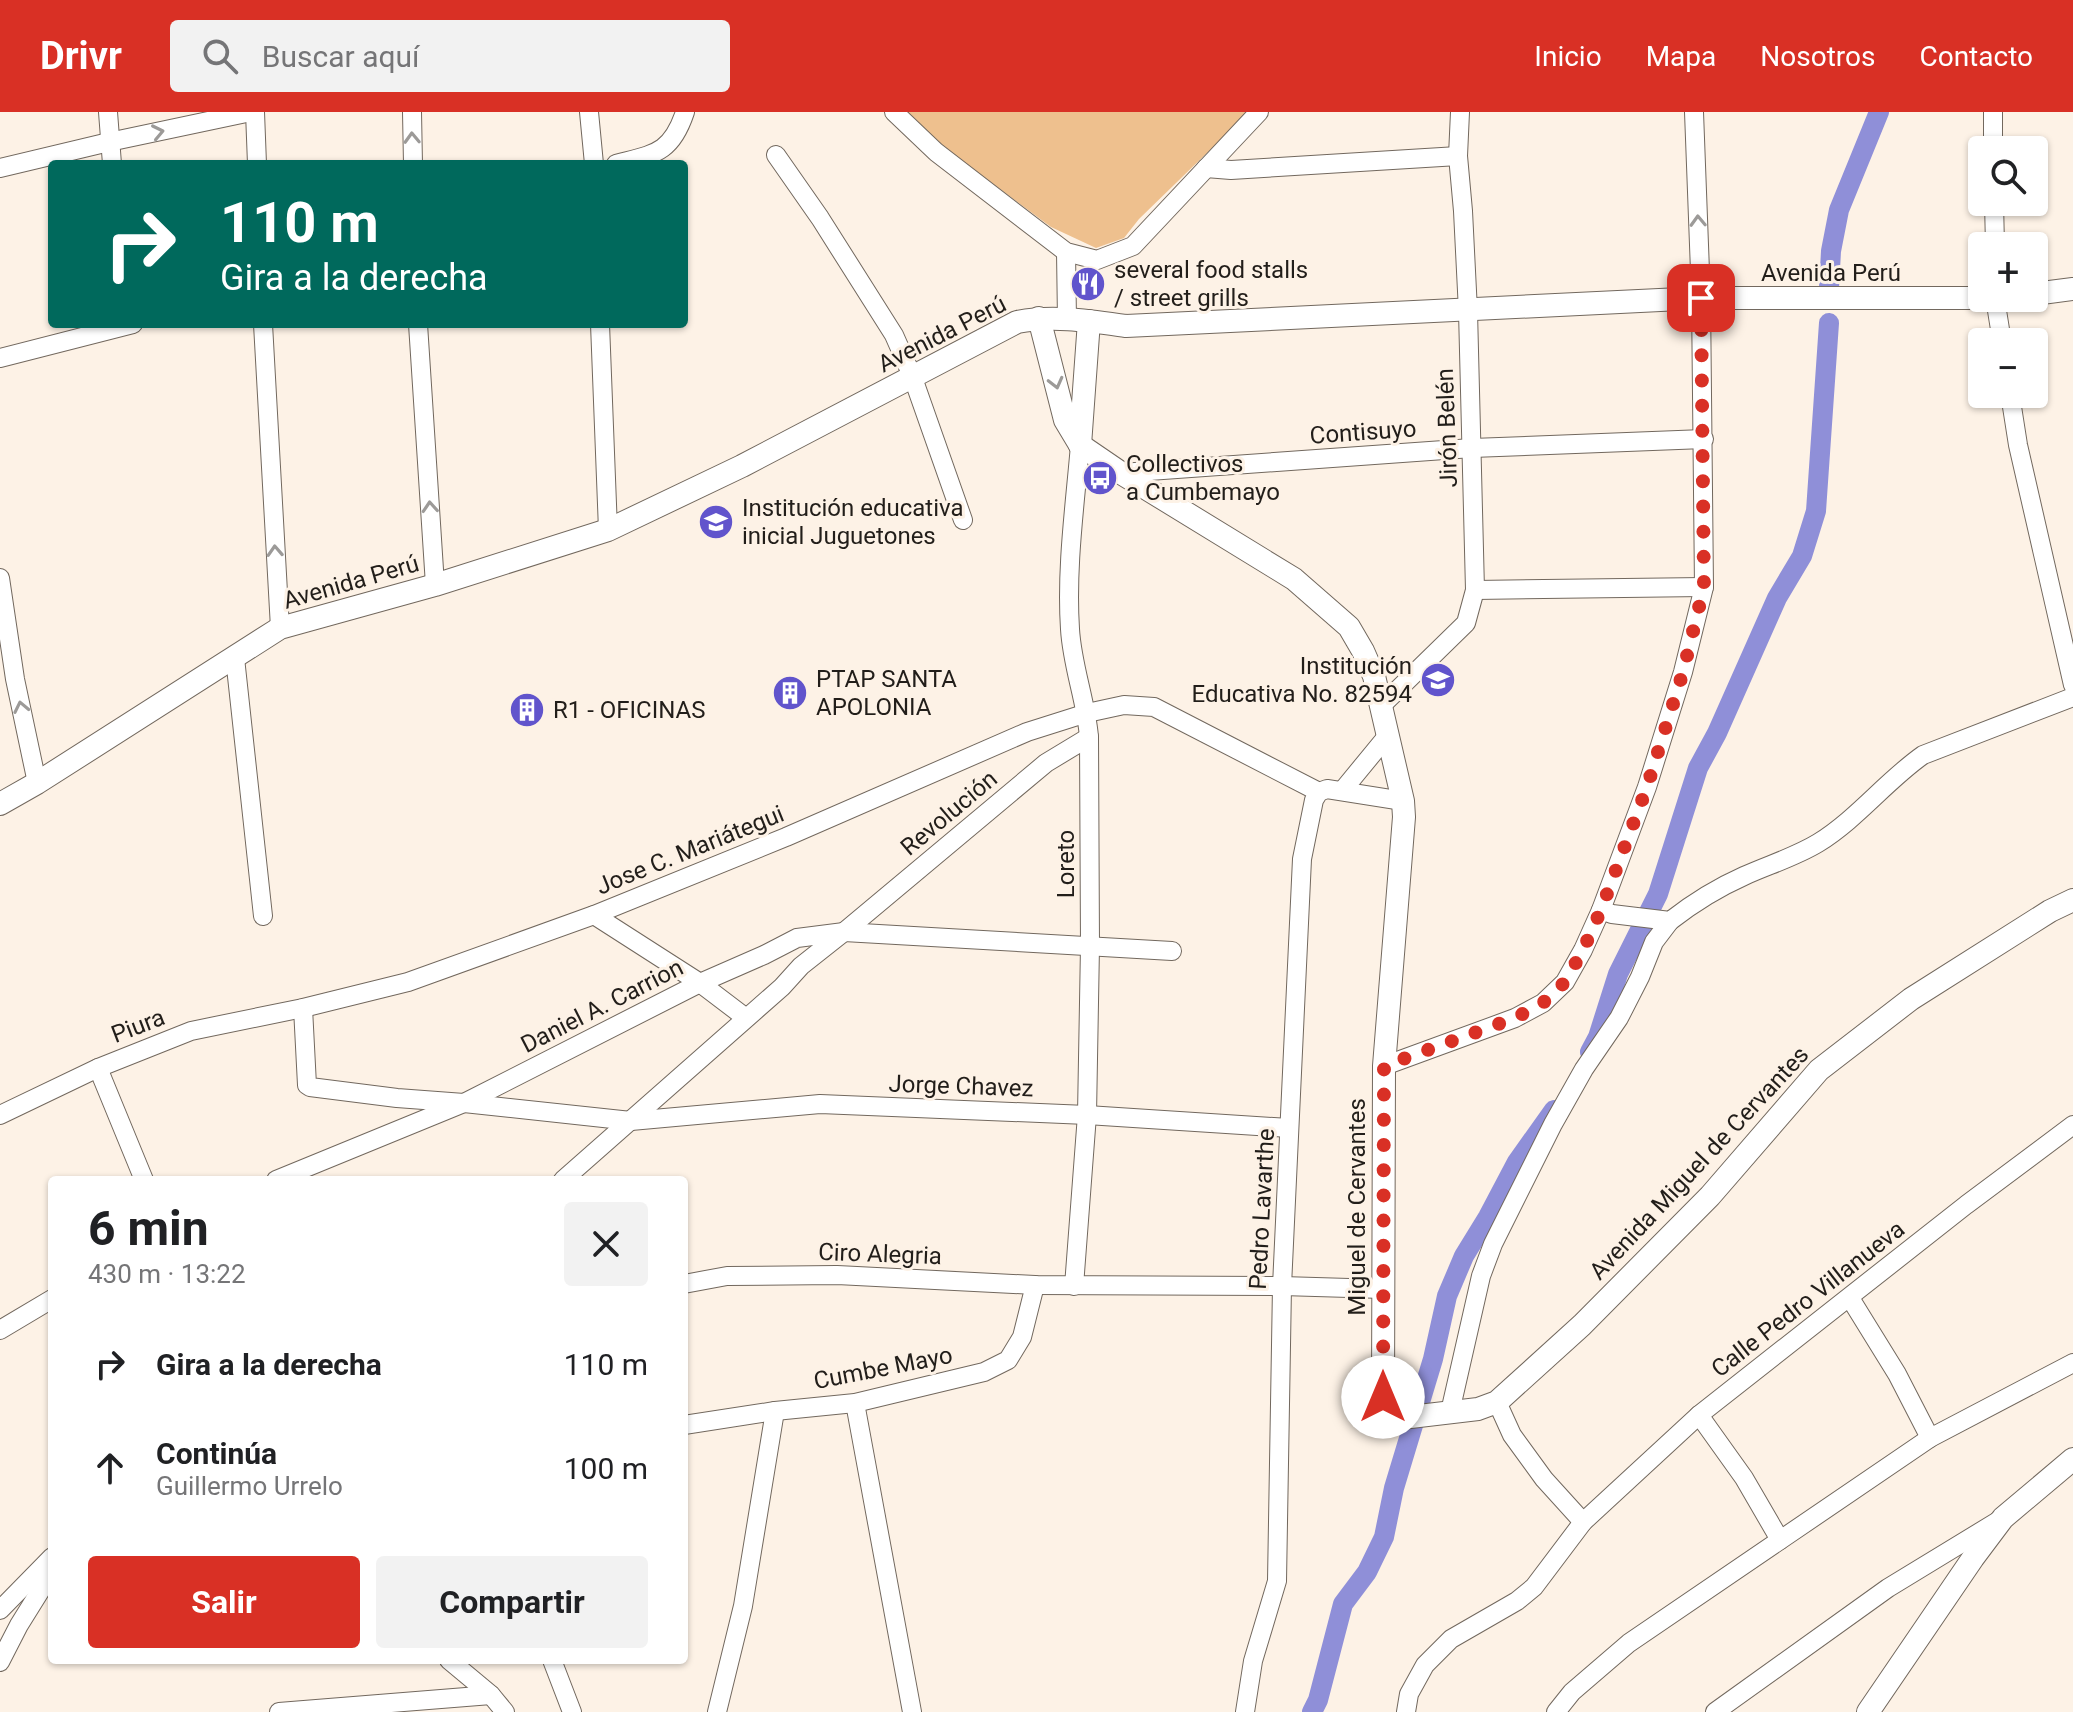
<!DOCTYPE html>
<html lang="es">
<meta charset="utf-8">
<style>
:root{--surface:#fff;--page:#f2f2f2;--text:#202124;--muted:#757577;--accent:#d93025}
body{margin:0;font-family:Roboto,sans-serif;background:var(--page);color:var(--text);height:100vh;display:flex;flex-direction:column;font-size:30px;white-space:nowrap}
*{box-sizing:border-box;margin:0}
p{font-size:26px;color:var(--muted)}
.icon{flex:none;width:44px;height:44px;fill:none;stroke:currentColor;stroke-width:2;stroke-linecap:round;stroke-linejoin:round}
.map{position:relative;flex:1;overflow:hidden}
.side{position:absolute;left:48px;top:1064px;width:640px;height:488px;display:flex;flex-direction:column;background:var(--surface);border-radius:8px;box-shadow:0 2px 6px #0004}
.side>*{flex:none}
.hud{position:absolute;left:48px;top:48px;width:640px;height:168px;border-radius:8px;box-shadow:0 2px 6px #0004;background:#00695c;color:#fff;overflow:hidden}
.controls{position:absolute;left:1968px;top:24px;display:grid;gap:16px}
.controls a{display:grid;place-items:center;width:80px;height:80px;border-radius:8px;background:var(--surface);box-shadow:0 2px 6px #0004;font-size:40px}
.pin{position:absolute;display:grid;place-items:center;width:68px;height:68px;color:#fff;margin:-34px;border-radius:16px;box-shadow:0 4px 12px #0006}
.me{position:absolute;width:88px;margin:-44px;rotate:0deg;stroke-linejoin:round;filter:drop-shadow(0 0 6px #0008)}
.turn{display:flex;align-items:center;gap:28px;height:168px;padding:0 40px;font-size:36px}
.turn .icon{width:104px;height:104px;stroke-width:2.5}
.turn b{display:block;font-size:56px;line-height:68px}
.round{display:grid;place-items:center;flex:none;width:84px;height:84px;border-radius:8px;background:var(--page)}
.overview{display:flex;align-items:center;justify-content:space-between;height:136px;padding:0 40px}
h1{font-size:48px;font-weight:700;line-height:60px}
.action{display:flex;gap:16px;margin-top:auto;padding:16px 40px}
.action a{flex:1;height:92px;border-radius:8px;background:var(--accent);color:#fff;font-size:32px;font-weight:700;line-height:92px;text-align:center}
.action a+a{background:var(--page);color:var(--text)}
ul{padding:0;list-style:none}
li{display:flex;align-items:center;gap:24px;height:104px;padding:0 40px}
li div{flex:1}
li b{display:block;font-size:30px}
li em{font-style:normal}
header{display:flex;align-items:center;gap:48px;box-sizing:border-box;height:112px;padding:0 40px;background:var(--accent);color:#fff}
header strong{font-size:38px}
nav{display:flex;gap:44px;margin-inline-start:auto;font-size:28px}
.search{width:560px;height:72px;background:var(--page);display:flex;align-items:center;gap:20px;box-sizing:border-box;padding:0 28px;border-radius:8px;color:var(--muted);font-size:30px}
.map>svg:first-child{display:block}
.green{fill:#eec08e}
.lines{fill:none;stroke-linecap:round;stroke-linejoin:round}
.canal{stroke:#8f8fd8;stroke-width:20}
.minor-casing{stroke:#72685e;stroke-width:20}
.tertiary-casing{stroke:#72685e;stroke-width:24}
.minor{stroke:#fff;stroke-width:18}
.tertiary{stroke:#fff;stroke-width:22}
.oneway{stroke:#9c9a98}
.route{stroke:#d93025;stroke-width:14;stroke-dasharray:0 25.2}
.labels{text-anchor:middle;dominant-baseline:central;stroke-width:6;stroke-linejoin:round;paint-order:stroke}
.poi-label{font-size:24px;fill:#221e1a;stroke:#fdf2e6;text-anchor:start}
.street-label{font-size:24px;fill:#221e1a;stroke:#fdf2e6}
</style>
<header>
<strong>Drivr</strong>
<div class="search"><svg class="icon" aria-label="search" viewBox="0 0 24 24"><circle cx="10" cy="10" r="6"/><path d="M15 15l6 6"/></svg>Buscar aquí</div>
<nav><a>Inicio</a><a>Mapa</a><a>Nosotros</a><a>Contacto</a></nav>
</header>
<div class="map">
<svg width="2073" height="1600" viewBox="0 0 2073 1600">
<rect width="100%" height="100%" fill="#fdf2e6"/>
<!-- green -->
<path class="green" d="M905 0H1249L1139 107 1124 126 1096 136 1051 115 933 27Z"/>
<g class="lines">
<!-- canal -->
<g class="canal">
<path d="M1829 176 1831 139 1839 98 1879 0"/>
<path d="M1590 940 1598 925 1618 862 1658 782 1698 656 1717 621 1777 486 1802 444 1816 399 1829 211"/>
<path d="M1312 1600 1318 1588 1343 1492 1367 1460 1384 1425 1394 1376 1433 1247 1447 1184 1464 1144 1488 1105 1517 1050 1554 998"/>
</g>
<!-- minor casing -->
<g class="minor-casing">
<g id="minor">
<path d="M108 0 112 52"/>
<path d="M255 0 257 52"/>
<path d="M412 0 413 52"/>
<path d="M589 0 594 52"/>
<path d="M894 0 936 40 1066 140 1097 148 1133 134 1259 0"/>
<path d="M1993 0V38"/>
<path d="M776 43 820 106 894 223 913 266 963 408"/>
<path d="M616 52C654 42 671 42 685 0"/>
<path d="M0 56 109 30 251 0"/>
<path d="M1206 56 1231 58 1458 44"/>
<path d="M1994 90 1995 134"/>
<path d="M1066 140 1067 208"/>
<path d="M1995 186 2002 230"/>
<path d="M263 212 280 516"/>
<path d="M418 212 435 473"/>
<path d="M600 212 608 418"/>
<path d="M0 246 133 212"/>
<path d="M2010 282 2018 333 2073 573"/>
<path d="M1121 361 1472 336 1704 327"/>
<path d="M0 466 15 567 37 671"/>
<path d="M1475 478 1704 475"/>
<path d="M235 546 263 804"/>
<path d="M1381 594 1466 511 1475 478 1468 199 1463 99 1458 44 1460 0"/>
<path d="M1342 679 1388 623"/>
<path d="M1601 798 1612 802 1670 809C1693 791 1717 776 1744 764 1768 753 1795 745 1818 731 1857 707 1886 669 1923 643L2073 585"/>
<path d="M594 803 700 871 746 906"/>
<path d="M303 896 307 973 310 975 397 986 464 991 631 1009 820 992 1087 1003 1289 1016"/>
<path d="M1384 954 1515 906 1543 891 1565 870 1583 838 1601 798 1647 675 1683 560 1704 475 1701 186 1694 0"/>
<path d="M98 956 144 1068"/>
<path d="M0 1003 98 956 191 919 303 896 408 870 594 803 786 725 1027 620 1087 601 1124 593 1154 595 1319 680"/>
<path d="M276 1068 464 991 700 871 764 843 797 826 844 820 1172 839"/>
<path d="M563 1068 782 875 801 854 844 820 1046 651 1089 625"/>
<path d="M684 1172 727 1164 837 1163 1035 1173 1282 1174 1383 1177"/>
<path d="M1074 1174 1087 1003 1090 834 1089 625C1086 588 1072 554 1070 517 1066 456 1075 393 1080 333"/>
<path d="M1850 1186 1897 1262 1930 1326"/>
<path d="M0 1218 52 1187"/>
<path d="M1497 1290 1512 1323 1544 1367 1583 1410"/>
<path d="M855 1291 912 1600"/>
<path d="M1450 1300 1481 1164 1493 1132 1553 1012 1584 957 1619 906 1640 865 1654 830 1670 809"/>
<path d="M1699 1303 1744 1366 1780 1428"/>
<path d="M684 1313 775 1299 855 1291 984 1260 1008 1248 1022 1225 1035 1173"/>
<path d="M0 1498 52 1445"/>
<path d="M449 1548 491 1583 505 1600"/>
<path d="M552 1548 572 1600"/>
<path d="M0 1550 19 1513 52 1460"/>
<path d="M279 1600 491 1583"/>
<path d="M717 1600 743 1494 775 1299"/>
<path d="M1245 1600 1253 1549 1277 1469 1282 1174 1302 747 1314 688 1319 680 1327 677 1403 689"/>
<path d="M1406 1600 1409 1582 1425 1553 1451 1527 1517 1489 1534 1475 1583 1410 1699 1303 1966 1093 2073 1013"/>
<path d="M1556 1600 1572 1580 1629 1531 1930 1326 2073 1251"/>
<path d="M1715 1600 1888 1476 1998 1409"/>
</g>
</g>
<!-- tertiary casing -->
<g class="tertiary-casing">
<g id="tertiary">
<path d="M2034 182 2073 177"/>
<path d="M1039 206 1065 308 1080 333 1121 361 1294 467 1349 515 1363 539 1374 564 1403 689 1404 705 1384 954 1383 1285 1392 1301 1402 1306 1478 1297 1497 1290 1582 1213 1710 1084 1819 958 1911 887 2050 799 2073 788"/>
<path d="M1080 333 1089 209"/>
<path d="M0 692 37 671 280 516 435 473 608 418 742 354 1017 210C1053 203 1090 209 1126 214L1701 186H2003"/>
<path d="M1868 1600 1973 1446 2003 1406 2073 1347"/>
</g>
</g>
<!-- minor -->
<use href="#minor" class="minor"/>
<!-- tertiary -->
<use href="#tertiary" class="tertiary"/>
</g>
<!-- one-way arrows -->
<defs><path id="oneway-chevron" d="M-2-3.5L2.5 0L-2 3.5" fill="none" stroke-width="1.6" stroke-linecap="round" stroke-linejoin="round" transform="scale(2)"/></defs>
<g class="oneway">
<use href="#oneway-chevron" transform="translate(158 20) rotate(-12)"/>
<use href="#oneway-chevron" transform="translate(412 26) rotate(-92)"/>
<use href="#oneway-chevron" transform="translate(1698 109) rotate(-92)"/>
<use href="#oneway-chevron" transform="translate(1056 271) rotate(76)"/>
<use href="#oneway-chevron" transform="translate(430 395) rotate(-94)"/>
<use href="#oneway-chevron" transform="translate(275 439) rotate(-93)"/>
<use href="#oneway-chevron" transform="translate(21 595) rotate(-102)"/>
</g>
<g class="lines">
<!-- route -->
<path class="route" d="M1383 1285 1384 954 1515 906 1543 891 1565 870 1583 838 1601 798 1647 675 1683 560 1704 475 1701 186"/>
</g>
<!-- icons -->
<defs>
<g id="restaurant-disc" transform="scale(1.8)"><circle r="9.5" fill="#6154cc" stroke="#fdf2e6"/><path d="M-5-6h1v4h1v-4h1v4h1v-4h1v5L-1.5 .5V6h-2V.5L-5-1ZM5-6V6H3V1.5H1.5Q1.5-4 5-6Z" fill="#fff"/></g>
<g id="bus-disc" transform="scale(1.8)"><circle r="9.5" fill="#6154cc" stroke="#fdf2e6"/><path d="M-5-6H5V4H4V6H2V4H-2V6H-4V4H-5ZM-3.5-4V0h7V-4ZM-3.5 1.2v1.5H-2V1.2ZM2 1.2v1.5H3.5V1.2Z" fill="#fff"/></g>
<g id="school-disc" transform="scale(1.8)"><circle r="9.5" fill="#6154cc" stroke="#fdf2e6"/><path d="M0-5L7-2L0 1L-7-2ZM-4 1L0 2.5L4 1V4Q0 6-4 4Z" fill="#fff"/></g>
<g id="building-disc" transform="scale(1.8)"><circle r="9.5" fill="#6154cc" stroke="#fdf2e6"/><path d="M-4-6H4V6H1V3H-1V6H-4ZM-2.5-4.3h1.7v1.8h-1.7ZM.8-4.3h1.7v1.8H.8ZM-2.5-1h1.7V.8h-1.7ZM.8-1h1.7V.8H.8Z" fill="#fff"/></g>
</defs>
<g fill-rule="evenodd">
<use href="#restaurant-disc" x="1088" y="172"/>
<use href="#bus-disc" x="1100" y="366"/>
<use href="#school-disc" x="716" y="410"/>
<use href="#school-disc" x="1438" y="568"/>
<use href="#building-disc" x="790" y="581"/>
<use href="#building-disc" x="527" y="598"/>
</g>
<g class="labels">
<!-- poi labels -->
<g class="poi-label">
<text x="1114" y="158">several food stalls<tspan x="1114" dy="28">/ street grills</tspan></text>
<text x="1126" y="352">Collectivos<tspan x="1126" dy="28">a Cumbemayo</tspan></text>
<text x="742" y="396">Institución educativa<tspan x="742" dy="28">inicial Juguetones</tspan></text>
<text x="1412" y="554" text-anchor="end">Institución<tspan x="1412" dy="28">Educativa No. 82594</tspan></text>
<text x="816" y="567">PTAP SANTA<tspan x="816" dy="28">APOLONIA</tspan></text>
<text x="553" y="598">R1 - OFICINAS</text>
</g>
<!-- street labels -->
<g class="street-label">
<text x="1831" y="161">Avenida Perú</text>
<text transform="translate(942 222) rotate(-27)">Avenida Perú</text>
<text transform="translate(1447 316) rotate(-92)">Jirón Belén</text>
<text transform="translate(1363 320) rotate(-4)">Contisuyo</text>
<text transform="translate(351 470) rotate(-16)">Avenida Perú</text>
<text transform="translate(949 701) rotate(-40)">Revolución</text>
<text transform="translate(690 738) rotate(-22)">Jose C. Mariátegui</text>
<text transform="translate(1066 752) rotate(-90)">Loreto</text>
<text transform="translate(602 894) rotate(-27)">Daniel A. Carrion</text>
<text transform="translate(138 914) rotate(-21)">Piura</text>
<text transform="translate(961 974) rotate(2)">Jorge Chavez</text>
<text transform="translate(1699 1051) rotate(-47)">Avenida Miguel de Cervantes</text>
<text transform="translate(1357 1095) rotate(-90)">Miguel de Cervantes</text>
<text transform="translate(1262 1097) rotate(-87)">Pedro Lavarthe</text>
<text transform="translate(880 1142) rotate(2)">Ciro Alegria</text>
<text transform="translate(1808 1187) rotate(-38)">Calle Pedro Villanueva</text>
<text transform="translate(883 1256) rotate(-11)">Cumbe Mayo</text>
</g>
</g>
</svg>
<div class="controls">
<a><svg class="icon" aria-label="search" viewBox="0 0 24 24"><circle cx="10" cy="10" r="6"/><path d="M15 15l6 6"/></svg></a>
<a>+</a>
<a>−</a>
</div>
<div class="pin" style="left:1701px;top:186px;background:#d93025"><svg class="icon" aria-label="arrive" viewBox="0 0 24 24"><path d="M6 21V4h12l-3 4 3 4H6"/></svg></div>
<svg class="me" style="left:1383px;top:1285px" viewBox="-20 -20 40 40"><circle r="19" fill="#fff"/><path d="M0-13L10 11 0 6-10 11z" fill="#d93025"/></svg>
<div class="hud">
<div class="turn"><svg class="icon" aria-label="right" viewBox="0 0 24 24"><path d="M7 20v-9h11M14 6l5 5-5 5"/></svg><div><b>110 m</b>Gira a la derecha</div></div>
</div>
<section class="side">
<div class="overview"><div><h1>6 min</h1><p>430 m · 13:22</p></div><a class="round"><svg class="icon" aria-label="close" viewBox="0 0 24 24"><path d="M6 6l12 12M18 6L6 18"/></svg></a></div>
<ul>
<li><svg class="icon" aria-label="right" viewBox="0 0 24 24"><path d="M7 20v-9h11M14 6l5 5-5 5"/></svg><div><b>Gira a la derecha</b></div><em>110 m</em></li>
<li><svg class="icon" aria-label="ahead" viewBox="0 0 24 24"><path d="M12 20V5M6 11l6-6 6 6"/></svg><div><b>Continúa</b><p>Guillermo Urrelo</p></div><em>100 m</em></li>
</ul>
<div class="action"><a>Salir</a><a>Compartir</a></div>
</section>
</div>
